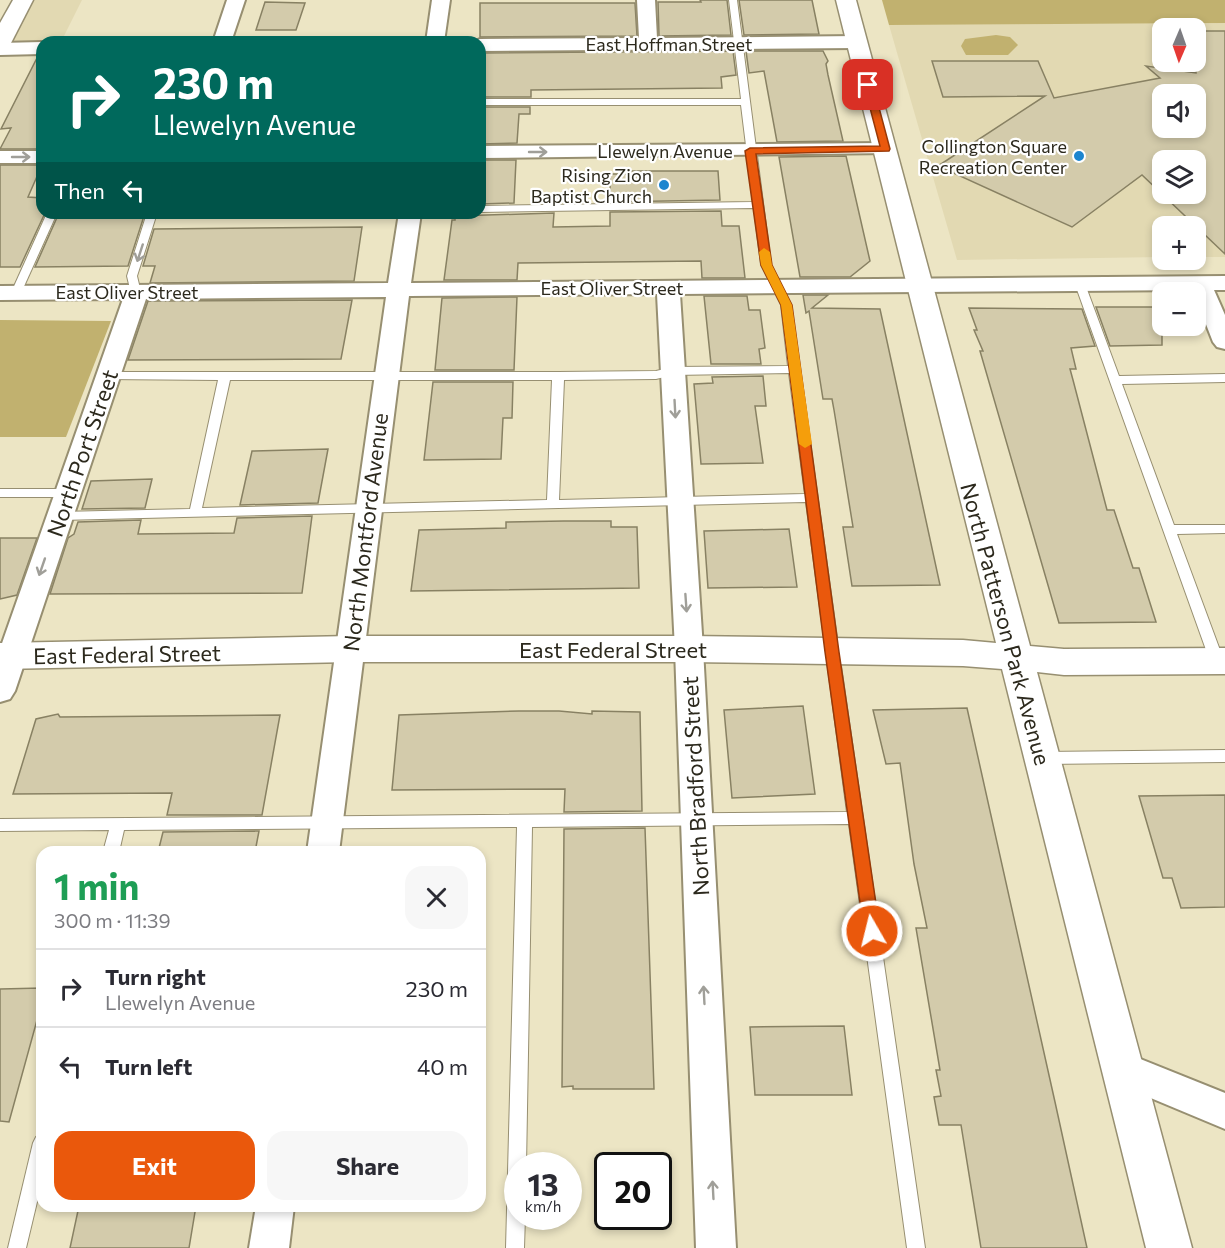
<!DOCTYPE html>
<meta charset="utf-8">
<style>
:root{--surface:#fff;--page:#f7f7f7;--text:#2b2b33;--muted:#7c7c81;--line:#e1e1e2;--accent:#ea580c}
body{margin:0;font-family:Commissioner,sans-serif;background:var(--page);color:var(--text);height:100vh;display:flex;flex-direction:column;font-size:22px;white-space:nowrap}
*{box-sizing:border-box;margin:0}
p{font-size:20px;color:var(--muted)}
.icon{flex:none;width:33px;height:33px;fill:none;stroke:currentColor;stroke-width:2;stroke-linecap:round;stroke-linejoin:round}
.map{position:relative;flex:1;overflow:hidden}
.drawer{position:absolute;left:36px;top:846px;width:450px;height:366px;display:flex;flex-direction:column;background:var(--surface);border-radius:18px;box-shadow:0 3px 9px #0003}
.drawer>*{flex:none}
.guide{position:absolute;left:36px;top:36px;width:450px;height:183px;border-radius:18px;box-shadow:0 3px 9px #0003;background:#00695c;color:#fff;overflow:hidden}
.needle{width:39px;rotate:182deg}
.controls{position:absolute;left:1152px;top:18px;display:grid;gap:12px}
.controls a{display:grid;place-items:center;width:54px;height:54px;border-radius:12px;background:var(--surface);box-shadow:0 3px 9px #0003;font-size:30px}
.speed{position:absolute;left:504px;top:1152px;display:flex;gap:12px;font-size:30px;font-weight:700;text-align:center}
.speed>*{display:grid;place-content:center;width:78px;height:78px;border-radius:50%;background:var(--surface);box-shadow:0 3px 9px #0003;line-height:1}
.speed small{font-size:15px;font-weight:400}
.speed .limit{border:3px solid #111;border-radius:9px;background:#fff;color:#111}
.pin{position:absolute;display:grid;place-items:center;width:51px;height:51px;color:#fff;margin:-26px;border-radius:12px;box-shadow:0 3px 9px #0006}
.me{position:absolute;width:66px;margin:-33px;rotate:352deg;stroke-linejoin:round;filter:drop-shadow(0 0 4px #0008)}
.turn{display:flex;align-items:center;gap:21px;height:126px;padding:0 18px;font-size:27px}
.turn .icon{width:78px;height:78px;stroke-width:2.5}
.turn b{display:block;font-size:42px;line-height:51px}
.then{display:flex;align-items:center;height:57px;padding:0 18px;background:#0003;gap:12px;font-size:22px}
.round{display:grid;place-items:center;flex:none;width:63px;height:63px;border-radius:18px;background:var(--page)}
.overview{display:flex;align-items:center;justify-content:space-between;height:102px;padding:0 18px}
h1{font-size:36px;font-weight:700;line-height:45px;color:#1e9e55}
.cta{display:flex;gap:12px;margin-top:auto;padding:12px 18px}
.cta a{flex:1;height:69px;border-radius:18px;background:var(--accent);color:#fff;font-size:24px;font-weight:700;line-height:69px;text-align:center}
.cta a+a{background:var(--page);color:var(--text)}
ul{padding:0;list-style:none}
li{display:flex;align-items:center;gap:18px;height:78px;padding:0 18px;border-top:2px solid var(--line)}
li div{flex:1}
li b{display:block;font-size:22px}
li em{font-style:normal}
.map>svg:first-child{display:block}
.built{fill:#e2d9b2;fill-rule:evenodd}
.green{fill:#c1b16f}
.building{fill:#d3cbab;stroke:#888163;stroke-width:1.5;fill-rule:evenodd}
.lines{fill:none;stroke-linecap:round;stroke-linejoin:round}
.service-casing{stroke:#978f71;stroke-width:2}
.minor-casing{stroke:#978f71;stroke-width:4}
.tertiary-casing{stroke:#978f71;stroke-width:3}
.service{fill:#fff;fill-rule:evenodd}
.minor{fill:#fff;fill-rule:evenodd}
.tertiary{fill:#fff;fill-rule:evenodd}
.oneway{stroke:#a09f99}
.route{fill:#ea580c;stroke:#983908;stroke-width:1.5}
.slow{fill:#f59e0b}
.poi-dot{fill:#1c85cf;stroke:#fff;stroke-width:2}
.labels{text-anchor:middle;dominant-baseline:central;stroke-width:4.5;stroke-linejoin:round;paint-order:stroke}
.far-street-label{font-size:18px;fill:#2c291d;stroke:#fff}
.far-poi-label{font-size:18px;fill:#2c291d;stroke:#fff;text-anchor:end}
.street-label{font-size:22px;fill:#2c291d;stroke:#fff}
</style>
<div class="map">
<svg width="1225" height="1248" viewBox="0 0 1225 1248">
<rect width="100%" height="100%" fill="#ece5c4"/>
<!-- built -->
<g class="built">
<path d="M28 0H82L61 42H42L2 48Z"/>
<path d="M1225 23V257H1196V226H1162V257L957 260 889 25ZM1162 28H1196V62H1162ZM1162 94H1196V128H1162ZM1162 160H1196V194H1162Z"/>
</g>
<!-- green -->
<g class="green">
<path d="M882 0H1225V23L889 25Z"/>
<path d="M996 35 1010 37 1018 45 1008 55H966L961 46 965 39Z"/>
<path d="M0 320 111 321 66 437H0Z"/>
</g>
<!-- building -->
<g class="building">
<path d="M700 0H727L731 35 659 36 658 2H701Z"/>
<path d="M739 0H812L819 34 744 35Z"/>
<path d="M265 2 305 3 296 30H256Z"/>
<path d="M480 3H635L637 36 480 37Z"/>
<path d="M1196 31H1225V254L1142 175 1072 227 938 166 1045 96 943 97 932 61H1038L1054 98 1160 78 1146 66 1196 73ZM1162 94H1196V128H1162ZM1162 160H1196V194H1162Z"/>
<path d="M733 51 736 75 721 77 722 88 531 90V97H480V53Z"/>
<path d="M746 51H823L828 61 826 64 828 75 843 141 777 142 764 71 749 73Z"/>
<path d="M38 56H42V149H0L11 128 1 129Z"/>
<path d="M480 107H530V114H519L517 143 480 144Z"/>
<path d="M846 156 870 261 850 277H800L779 157Z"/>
<path d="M480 160H516L514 203 480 204Z"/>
<path d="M0 165H42L28 197 42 198V213H45L20 267H0Z"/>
<path d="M628 171H718L720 200 610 202V174H628Z"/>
<path d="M721 211 722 226H739L745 278H702L701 261 518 263 517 280H444L452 220H455V216L554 213 553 227 610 226V212Z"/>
<path d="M59 213H136V216H144L128 266 35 267Z"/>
<path d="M362 227 354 281 150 283 155 266H143L154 229Z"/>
<path d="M803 295H828L812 308 880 309 940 585 852 586 843 527H853L834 410 832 399H823L809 311 806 313Z"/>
<path d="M704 296H747L749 310H760L765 348 759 349 761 364H711Z"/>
<path d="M517 297 514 370H435L442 298Z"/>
<path d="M352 300 341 359 128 360 148 301Z"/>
<path d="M1096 307H1162V345L1110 346Z"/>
<path d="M969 308 1082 309 1095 346 1071 348 1076 369H1070L1073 380 1107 510H1114L1133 568H1139L1156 622 1059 623 980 351H983L974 330H977Z"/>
<path d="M763 376 766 406H755L763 463 701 464 694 384 713 383 712 377Z"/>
<path d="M433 382H513L512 418H503L501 459 424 460Z"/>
<path d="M328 449 318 503 240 505 252 451Z"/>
<path d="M152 479 145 508 82 509 91 481Z"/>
<path d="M312 516 302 593 50 594 68 538 74 534 78 522 141 520 138 534 234 533 237 518Z"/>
<path d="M564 521H611V527H637L639 588 411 591 419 530 506 528V522Z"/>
<path d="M789 529 797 587 708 588 704 531Z"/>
<path d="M0 538H37L17 595 0 599Z"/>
<path d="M803 706 815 794 732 798 724 710Z"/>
<path d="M967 708 1055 1102 1087 1248H981L961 1125H939L934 1097 941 1096 936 1070H940L916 928H927L914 864 900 763 886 764 873 710Z"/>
<path d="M519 711H559L592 714V711L640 712 642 811 564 812 565 789 392 790 399 715Z"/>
<path d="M58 714 60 717 280 715 262 815H167L172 793 13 794 36 719Z"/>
<path d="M1225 795V907L1181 908 1172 878H1163L1139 796Z"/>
<path d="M645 828 654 1089H573V1086L562 1087 564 829Z"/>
<path d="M259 831 255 852H158L163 832Z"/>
<path d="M42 988V1002L9 1122 0 1121V989Z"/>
<path d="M844 1026 852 1095H755L750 1027Z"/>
<path d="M79 1206H196L189 1248H70Z"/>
</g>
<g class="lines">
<!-- service casing -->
<g class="service-casing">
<g id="service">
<path d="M729 0H737L771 265 791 305 839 652 925 1248H907L849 824 532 827 526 1166H518V1216H525L524 1248H506L517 827 124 830 119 852H103L109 830 0 831V819L847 812 806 502 60 520 54 516 60 512 190 509 218 380 104 379V373L108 372H558L656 371 673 367 788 366 781 305 761 265 754 208 480 212V206L753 202 741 105H480V99H741ZM789 373 805 494 559 500 564 380 656 379 673 375ZM230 380H552L547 500 202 508Z"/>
<path d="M47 213H57L21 293 16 296 12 295 11 293Z"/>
<path d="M147 213H157L137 276 141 293 136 296 131 293 127 276Z"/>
<path d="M1080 281 1085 284 1119 376 1225 374V382L1122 384 1174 525H1225V533L1177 534 1224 661 1222 665H1212L1210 661 1075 284Z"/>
<path d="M0 489H68L74 493 68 497H0Z"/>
<path d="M1225 750V762L1043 764 1038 762 1036 758 1038 754 1043 752Z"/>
<path d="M42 1134V1181L26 1248H8L33 1143 36 1137Z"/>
</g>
</g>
<!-- minor casing -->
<g class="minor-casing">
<g id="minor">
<path d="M227 0H245L231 42H213Z"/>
<path d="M432 0H450L444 42H426Z"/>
<path d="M637 0H655L657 38 857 36 864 38 866 42 864 46 857 48 480 51V42H473L480 39 639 38Z"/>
<path d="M42 42V54L0 55V43Z"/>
<path d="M885 143 892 145 895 149 892 153 480 158V146Z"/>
<rect x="0" y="151" width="42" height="12"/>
<path d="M399 213H421L411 283 1225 276V290H1214L1225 315V349L1217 347 1213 342 1196 299V292L1192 290 680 294 703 649 736 1248H696L675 649 657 294 409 296 339 852H307L386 297 146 299 15 691 10 699 0 702V649L123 299 0 300V286L388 283Z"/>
<path d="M1123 1052 1225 1093V1129L1110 1081 1105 1069 1110 1057Z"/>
<path d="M256 1206H294L289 1248H249Z"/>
</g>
</g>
<!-- tertiary casing -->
<g class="tertiary-casing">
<g id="tertiary">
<path d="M13 0H33L11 43 8 48 0 49V23Z"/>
<path d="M836 0H856L1030 646 1064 649 1225 648V674L1064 675 1037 672 1192 1248H1146L1002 669 963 666 689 662H351L0 669V643L351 636H689L963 640 996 643Z"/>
</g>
</g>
<!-- service -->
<use href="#service" class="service"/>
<!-- minor -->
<use href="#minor" class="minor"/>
<!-- tertiary -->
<use href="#tertiary" class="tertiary"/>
</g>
<!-- one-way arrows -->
<defs><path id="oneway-shaft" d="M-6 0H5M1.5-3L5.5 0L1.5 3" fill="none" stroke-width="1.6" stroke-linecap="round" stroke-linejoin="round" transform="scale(1.5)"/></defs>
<g class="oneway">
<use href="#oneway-shaft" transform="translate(538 152)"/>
<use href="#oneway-shaft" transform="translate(21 157)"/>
<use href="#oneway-shaft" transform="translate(140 253) rotate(108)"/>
<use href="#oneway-shaft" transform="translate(675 409) rotate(87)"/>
<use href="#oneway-shaft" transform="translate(42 567) rotate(109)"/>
<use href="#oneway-shaft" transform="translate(686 603) rotate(86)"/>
<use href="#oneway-shaft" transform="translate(704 995) rotate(-93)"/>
<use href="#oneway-shaft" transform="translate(713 1190) rotate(-93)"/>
</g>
<!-- route -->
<path class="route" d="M868 82 873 85 890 149 889 151 756 154 772 265 792 305 839 652 880 931 878 936 872 938 867 936 864 931 825 652 781 305 761 265 745 151 750 148 880 146 864 85Z"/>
<!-- slow -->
<path class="slow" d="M764 248 770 252 772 265 792 305 812 444 805 448 799 444 781 305 761 265 759 252Z"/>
<!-- markers -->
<g class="poi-dot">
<circle cx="1079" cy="156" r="6"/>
<circle cx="664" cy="185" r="6"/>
</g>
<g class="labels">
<!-- far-street labels -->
<g class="far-street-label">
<text x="669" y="44">East Hoffman Street</text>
<text x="665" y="151">Llewelyn Avenue</text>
<text x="612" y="288">East Oliver Street</text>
<text x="127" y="292">East Oliver Street</text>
</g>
<!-- far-poi labels -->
<g class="far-poi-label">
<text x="1067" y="146">Collington Square<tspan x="1067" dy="21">Recreation Center</tspan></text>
<text x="652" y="175">Rising Zion<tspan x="652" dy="21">Baptist Church</tspan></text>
</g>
<!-- street labels -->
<g class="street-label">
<text transform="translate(82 453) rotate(-71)">North Port Street</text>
<text transform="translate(365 532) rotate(-83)">North Montford Avenue</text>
<text transform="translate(1006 624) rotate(75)">North Patterson Park Avenue</text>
<text x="613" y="649">East Federal Street</text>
<text transform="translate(127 654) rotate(-1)">East Federal Street</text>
<text transform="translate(695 786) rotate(-93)">North Bradford Street</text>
</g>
</g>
</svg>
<div class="controls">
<a><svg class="needle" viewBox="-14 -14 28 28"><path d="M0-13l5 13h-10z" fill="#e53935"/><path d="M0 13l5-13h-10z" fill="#7c7c81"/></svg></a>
<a><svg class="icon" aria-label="sound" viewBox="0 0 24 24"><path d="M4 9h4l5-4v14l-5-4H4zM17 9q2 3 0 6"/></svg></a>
<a><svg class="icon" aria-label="layers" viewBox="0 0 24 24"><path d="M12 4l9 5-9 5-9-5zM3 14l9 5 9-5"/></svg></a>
<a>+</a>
<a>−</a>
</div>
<div class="speed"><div>13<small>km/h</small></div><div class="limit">20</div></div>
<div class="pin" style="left:868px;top:85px;background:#d93025"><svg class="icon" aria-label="arrive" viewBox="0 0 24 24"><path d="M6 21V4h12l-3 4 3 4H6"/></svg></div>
<svg class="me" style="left:872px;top:931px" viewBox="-20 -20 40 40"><circle r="17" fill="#ea580c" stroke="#fff" stroke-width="3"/><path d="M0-11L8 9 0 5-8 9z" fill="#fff"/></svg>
<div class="guide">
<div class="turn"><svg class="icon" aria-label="right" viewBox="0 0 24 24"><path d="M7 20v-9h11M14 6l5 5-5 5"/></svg><div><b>230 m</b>Llewelyn Avenue</div></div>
<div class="then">Then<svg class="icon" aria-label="left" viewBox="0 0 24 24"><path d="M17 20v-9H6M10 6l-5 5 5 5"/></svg></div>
</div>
<section class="drawer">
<div class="overview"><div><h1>1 min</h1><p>300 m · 11:39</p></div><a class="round"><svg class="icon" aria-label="close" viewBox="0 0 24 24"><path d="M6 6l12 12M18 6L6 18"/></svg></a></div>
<ul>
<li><svg class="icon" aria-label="right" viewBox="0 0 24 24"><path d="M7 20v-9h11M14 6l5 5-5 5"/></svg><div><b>Turn right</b><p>Llewelyn Avenue</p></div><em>230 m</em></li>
<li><svg class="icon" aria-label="left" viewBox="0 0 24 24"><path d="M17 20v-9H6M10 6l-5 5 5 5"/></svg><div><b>Turn left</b></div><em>40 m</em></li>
</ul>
<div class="cta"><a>Exit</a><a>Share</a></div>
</section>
</div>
